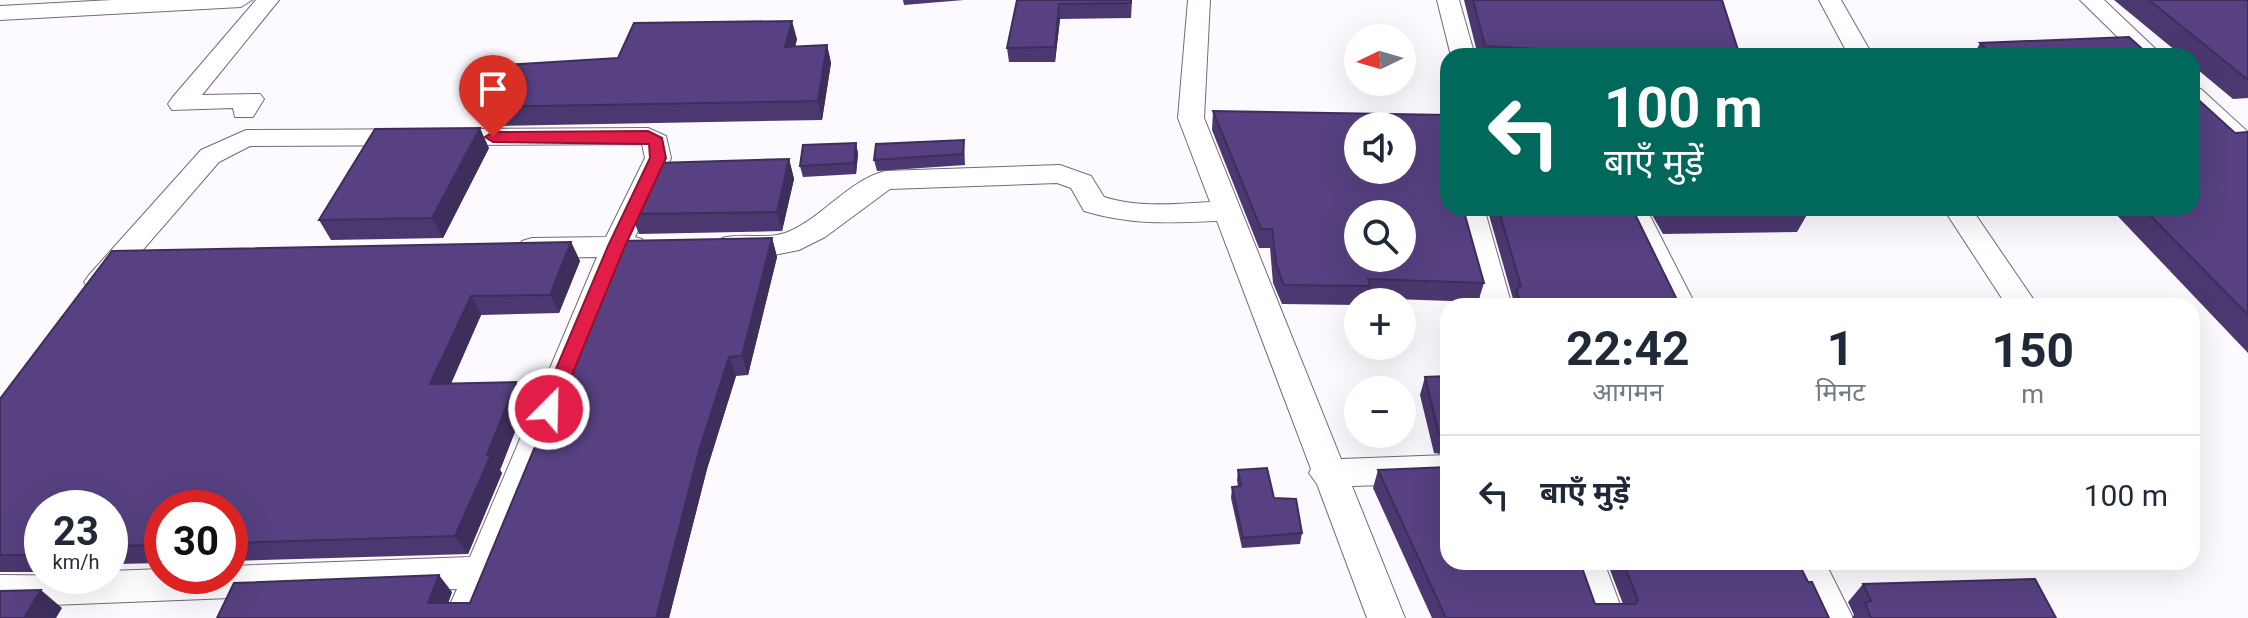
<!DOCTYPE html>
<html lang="hi">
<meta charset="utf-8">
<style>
:root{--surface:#fff;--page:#f6f6f7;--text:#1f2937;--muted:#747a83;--line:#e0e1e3}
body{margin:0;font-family:Roboto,"Noto Sans Devanagari",sans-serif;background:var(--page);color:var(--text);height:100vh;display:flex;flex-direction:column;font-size:30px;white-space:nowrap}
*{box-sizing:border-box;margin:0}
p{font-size:26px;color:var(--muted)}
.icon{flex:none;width:44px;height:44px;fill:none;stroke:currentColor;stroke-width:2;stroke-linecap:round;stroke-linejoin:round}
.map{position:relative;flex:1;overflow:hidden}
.side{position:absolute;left:1440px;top:298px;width:760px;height:272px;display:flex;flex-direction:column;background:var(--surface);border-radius:24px;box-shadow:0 8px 32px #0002}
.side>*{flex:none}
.banner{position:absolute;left:1440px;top:48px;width:760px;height:168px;border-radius:24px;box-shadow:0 8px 32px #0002;background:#00695c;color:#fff;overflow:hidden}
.needle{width:52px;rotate:265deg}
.buttons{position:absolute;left:1344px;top:24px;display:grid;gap:16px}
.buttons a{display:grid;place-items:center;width:72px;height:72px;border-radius:50%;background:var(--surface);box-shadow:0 8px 32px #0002;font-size:40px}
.speed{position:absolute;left:24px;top:490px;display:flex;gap:16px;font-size:40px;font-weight:700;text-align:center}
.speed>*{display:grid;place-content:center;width:104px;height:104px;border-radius:50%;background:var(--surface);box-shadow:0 8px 32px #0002;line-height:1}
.speed small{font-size:20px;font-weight:400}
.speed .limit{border:12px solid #d22;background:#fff;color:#111}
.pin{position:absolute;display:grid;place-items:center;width:68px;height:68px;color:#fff;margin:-82px -34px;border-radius:50% 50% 50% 0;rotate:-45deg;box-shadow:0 0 8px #0007}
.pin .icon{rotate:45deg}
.me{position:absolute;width:88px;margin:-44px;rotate:23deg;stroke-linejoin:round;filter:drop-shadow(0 0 6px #0008)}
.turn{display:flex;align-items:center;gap:28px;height:168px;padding:0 32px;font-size:36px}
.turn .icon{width:104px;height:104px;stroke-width:2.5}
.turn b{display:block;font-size:56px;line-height:68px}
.eta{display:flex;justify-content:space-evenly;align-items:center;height:136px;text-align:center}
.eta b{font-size:48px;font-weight:700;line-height:56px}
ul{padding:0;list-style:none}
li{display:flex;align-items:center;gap:24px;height:120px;padding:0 32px;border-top:2px solid var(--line)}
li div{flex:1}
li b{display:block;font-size:30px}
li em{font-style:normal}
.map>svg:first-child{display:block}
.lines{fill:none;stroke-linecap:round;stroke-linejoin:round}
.minor-casing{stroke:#75697c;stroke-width:2}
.minor{fill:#fff;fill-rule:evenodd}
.wall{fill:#4b3870}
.shaded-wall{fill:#3d2e5b}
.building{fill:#574182;stroke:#3d2e5b;stroke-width:2;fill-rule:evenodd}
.route{fill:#e11d48;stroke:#92132f;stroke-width:2}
</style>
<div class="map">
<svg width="2248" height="618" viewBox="0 0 2248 618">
<rect width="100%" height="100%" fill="#fcfafe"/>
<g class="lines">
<!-- minor casing -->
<g class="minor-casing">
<g id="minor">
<path d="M112 0H252L241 7 0 20V6Z"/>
<path d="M256 0H279L202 95 260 94 264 99 253 117H235L233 108 172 110 168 104 172 98Z"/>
<path d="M1188 0H1210L1204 118 1341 459 1448 455V483L1352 486 1405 618H1367L1317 484 1309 473 1311 469 1217 221C1170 223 1129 225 1084 211L1071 188 1057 183 890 189 825 237 799 250 769 256 722 252 718 245 722 238C744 232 769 241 790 231 824 216 848 181 885 171L1060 165 1091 176 1104 197C1138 208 1175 204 1210 202L1178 118Z"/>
<path d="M1437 0H1459L1475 56H1451Z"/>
<path d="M1819 0H1841L1873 56H1849Z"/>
<path d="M2080 0H2104L2163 56H2137Z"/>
<path d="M2192 86 2201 89 2248 132V154L2239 152 2192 108Z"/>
<path d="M648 128 666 136 671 158 635 237 642 239 646 246 642 253 626 256 482 618H444L457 589 0 607V575L110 576V571L162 569V576H230V566L470 557 597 257 532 258 522 255 518 248 522 241 532 238 606 237 645 158 642 144 250 146 219 162 109 289 99 293 89 289 84 282 89 275 201 150 246 130Z"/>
<path d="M1456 208H1484L1512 306H1482Z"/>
<path d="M1618 208H1646L1696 306H1666Z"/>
<path d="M1943 208H1971L2038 306H2007Z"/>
<path d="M1568 562H1604L1625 618H1587Z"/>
<path d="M1789 562H1825L1853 618H1815Z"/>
</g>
</g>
<!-- minor -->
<use href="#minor" class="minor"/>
</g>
<!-- wall -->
<g class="wall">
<path d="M903 0H964L904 5Z"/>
<path d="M1017 0H1132L1131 18 1060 19 1055 62H1009L1007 48Z"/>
<path d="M1464 0H1722L1740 56H1478Z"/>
<path d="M2114 0H2248V98L2233 99 2192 65V56H2182Z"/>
<path d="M797 39 795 47 827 45 831 63 822 120 493 126 484 107 618 58Z"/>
<path d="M1980 43 2150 56H1973Z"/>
<path d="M1213 111 1448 208 1484 283 1478 302 1367 298 1366 302H1358V305L1282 304 1273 283 1270 248H1259L1212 130Z"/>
<path d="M2248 132V353L2110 208H2192L2235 133Z"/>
<path d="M964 140 965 165 877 171 874 160Z"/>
<path d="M856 143 858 154 856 174 803 177 800 166Z"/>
<path d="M489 148 443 238 331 240 319 220Z"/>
<path d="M789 159 794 179 782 231 639 234 631 214Z"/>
<path d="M1487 208H1632L1680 306H1510L1513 299Z"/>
<path d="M1648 208H1804L1808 213 1797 232 1663 234Z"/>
<path d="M772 238 777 257 748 375 736 376 707 469 669 618H217L452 592 448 603H470L575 360Z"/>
<path d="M571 242 580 261 559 313 481 315 451 384 527 401 500 470 502 473 468 554 230 561V508H162V563L117 564 110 569V508H42V572H0V399Z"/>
<path d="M1448 376V455L1434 453 1420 395 1425 377Z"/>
<path d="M1238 470 1274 498 1302 533 1300 544 1242 548 1231 498 1232 487 1238 486 1237 480Z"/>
<path d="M1378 470 1595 604H1623L1607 562H1798L1808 582 1829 618H1432L1373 488Z"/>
<path d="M1863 584 2056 618H1852L1854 615 1848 602Z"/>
</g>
<!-- shaded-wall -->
<g class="shaded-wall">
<path d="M1059 4 1060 19 1055 62V47Z"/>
<path d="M792 21 797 39 790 66 785 47Z"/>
<path d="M827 45 831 63 822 120 818 101Z"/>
<path d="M480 128 489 148 443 238 432 218Z"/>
<path d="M856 143 858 154 856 174 854 163Z"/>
<path d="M789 159 794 179 782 231 777 212Z"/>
<path d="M772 238 777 257 748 375 742 356Z"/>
<path d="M571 242 580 261 559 313 550 295Z"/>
<path d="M471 296 481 315 442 403 430 384Z"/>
<path d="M729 357 736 376 707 469 669 618H656L699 451Z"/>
<path d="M516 382 527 401 500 470 502 473 468 554 455 536Z"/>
<path d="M110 558 117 564 110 569Z"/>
<path d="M439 575 452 592 443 618 428 603Z"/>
<path d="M41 590 62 608 56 618H24Z"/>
</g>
<!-- building -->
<g class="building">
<path d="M1017 0H1131V3L1059 4 1055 47 1007 48Z"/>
<path d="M1473 0H1722L1740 56H1661L1485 46Z"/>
<path d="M2149 0H2248V80Z"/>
<path d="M792 21 785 47 827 45 818 101 484 107 505 65 618 58 634 23Z"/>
<path d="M2129 37 2150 56H1993L1980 43Z"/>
<path d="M2192 94 2235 133 2248 132V315L2143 208H2192Z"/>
<path d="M1213 111 1448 115V208H1463L1484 283 1368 279 1370 286 1284 285 1276 264 1272 229H1261ZM1358 126H1402V170H1358ZM1358 214H1402V258H1358Z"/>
<path d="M480 128 432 218 319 220 375 129Z"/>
<path d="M964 140 963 154 874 160 876 144Z"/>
<path d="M856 143 854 163 800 166 803 145Z"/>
<path d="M789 159 777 212 631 214 656 163Z"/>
<path d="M1498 208H1632L1680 306H1522L1516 290 1521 286Z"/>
<path d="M1667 208H1804L1808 213 1671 215Z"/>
<path d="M772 238 742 356 729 357 699 451 656 618H217L234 583 439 575 428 603H470L571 360H575L620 241Z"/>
<path d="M571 242 550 295 471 296 430 384 516 382 487 455H491L455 536 230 543V508H162V545L110 546V508H42V555H0V399L112 251Z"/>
<path d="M1448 376V436L1439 434 1425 377Z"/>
<path d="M1448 467V562H1580L1595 604H1635L1638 600 1623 562H1798L1808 582H1812L1829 618H1446L1378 470Z"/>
<path d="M1267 468 1274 498 1296 499 1302 533 1243 538 1232 487 1241 486 1238 470Z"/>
<path d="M2035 579 2056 618H1871L1865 603 1871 601 1863 584Z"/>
<path d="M41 590 24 618H0V591Z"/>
</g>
<!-- route -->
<path class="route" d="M648 131 662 138 666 158 625 246 558 409 549 417 542 415 539 409 608 246 650 158 649 144 493 142 485 137 493 132Z"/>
</svg>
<div class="buttons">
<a><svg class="needle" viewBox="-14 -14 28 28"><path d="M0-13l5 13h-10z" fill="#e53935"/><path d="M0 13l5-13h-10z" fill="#747a83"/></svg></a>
<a><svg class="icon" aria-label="sound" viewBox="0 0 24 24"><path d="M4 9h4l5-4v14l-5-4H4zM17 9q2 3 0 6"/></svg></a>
<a><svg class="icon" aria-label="search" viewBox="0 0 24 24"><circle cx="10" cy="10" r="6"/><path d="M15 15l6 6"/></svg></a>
<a>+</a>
<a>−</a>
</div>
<div class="speed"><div>23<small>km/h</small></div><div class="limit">30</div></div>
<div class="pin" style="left:493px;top:137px;background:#d93025"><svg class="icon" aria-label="arrive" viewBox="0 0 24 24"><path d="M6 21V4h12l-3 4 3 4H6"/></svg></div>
<svg class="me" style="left:549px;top:409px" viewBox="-20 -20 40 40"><circle r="17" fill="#e11d48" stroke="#fff" stroke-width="3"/><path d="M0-11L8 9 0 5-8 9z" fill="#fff"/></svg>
<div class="banner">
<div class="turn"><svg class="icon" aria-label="left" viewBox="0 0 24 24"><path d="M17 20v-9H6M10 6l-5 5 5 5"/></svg><div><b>100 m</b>बाएँ मुड़ें</div></div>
</div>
<section class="side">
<div class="eta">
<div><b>22:42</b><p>आगमन</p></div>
<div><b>1</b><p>मिनट</p></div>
<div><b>150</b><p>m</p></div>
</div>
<ul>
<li><svg class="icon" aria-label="left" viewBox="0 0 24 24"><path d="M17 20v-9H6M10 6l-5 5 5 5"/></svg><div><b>बाएँ मुड़ें</b></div><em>100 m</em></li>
</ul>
</section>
</div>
